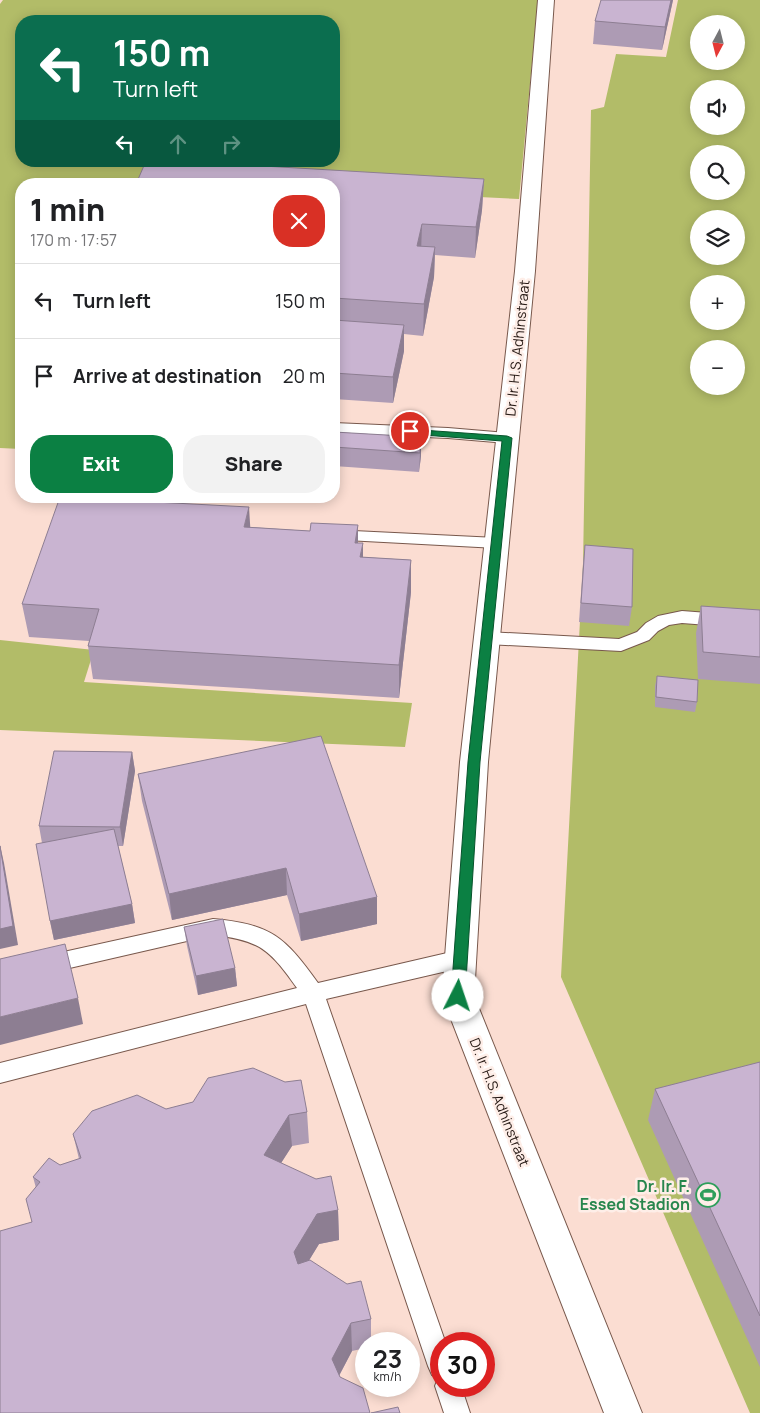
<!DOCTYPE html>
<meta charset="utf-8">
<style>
:root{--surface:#fff;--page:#f2f2f2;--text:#202124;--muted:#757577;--line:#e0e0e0;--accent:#0b8043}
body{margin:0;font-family:Manrope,sans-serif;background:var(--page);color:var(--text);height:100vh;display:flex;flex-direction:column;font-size:19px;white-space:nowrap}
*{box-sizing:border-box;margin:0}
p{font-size:16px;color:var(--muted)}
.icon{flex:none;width:28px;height:28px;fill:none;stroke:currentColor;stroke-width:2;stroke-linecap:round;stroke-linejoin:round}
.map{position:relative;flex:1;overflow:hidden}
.side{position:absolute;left:15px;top:178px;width:325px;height:325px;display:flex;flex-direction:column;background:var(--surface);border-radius:20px;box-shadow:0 2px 12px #0003}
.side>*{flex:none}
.hud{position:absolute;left:15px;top:15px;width:325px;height:152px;border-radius:20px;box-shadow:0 2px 12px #0003;background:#0b6e4f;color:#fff;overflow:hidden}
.needle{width:32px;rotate:187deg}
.tools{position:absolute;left:690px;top:15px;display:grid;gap:10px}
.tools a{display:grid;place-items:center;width:55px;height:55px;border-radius:50%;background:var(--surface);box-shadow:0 2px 12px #0003;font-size:25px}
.speed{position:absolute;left:355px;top:1332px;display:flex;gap:10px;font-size:25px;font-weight:700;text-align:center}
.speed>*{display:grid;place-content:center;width:65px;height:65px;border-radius:50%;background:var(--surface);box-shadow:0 2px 12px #0003;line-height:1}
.speed small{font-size:12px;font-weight:400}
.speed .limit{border:8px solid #d22;background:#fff;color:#111}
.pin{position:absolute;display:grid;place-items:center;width:42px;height:42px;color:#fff;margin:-21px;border:2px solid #fff;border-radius:50%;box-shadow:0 1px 5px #0007}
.me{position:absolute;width:55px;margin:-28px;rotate:4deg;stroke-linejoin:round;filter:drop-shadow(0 0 4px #0008)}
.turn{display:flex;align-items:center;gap:18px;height:105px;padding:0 15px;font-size:22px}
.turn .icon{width:65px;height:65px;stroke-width:2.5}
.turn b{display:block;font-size:35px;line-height:42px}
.lanes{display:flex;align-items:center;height:48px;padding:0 15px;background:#0003;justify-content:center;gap:25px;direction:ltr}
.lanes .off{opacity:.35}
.round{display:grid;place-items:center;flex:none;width:52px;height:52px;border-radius:20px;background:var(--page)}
.overview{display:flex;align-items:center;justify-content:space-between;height:85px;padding:0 15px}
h1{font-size:30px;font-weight:800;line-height:38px}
.primary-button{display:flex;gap:10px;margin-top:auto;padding:10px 15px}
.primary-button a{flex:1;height:58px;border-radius:20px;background:var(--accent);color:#fff;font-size:20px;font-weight:800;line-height:58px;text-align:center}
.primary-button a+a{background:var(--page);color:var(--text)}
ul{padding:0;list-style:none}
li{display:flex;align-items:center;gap:15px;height:75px;padding:0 15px;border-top:1px solid var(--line)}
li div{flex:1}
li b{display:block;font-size:19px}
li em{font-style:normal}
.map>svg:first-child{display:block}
.green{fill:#b2bc68;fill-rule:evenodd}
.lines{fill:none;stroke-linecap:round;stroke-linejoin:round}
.service-casing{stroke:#78584c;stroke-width:2}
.minor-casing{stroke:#78584c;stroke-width:2}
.service{fill:#fff;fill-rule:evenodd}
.minor{fill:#fff;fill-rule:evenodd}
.wall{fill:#ad9bb4}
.shaded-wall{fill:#8d7e92}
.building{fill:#c9b4d1;stroke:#8d7e92}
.route{fill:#0b8043;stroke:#07532c}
.labels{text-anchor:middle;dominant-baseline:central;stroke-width:5;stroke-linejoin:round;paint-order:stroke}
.street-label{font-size:14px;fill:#261914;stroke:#feeee8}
.near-leisure-label{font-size:16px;font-weight:bold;fill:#27864d;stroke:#feeee8;text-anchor:end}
</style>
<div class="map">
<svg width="760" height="1413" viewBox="0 0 760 1413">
<rect width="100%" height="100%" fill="#fbddd2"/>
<!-- green -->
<g class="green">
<path d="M3 0H538L519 199 334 190V184H21V449L0 448V4ZM21 21H334V161H21Z"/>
<path d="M678 0H760V1413H750L561 977 583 564 591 110 604 107 616 54 666 57ZM699 24H736V61H699ZM699 89H736V126H699ZM699 154H736V191H699ZM699 219H736V256H699ZM699 284H736V321H699ZM699 349H736V386H699Z"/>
<path d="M0 640 94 650 84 682 412 703 405 747 0 730Z"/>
</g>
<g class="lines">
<!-- service casing -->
<g class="service-casing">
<g id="service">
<path d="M334 423 448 428 507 433 513 435 515 438 513 441 507 443 448 438 334 433Z"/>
<path d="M333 530 497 538 503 539 505 543 503 547 497 548 327 539 325 535 327 531Z"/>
<path d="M682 611 760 617V629L682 623 669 625 658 631 649 640 621 651 487 644 481 642 478 638 481 634 487 632 619 639 637 632 646 623 658 616Z"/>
<path d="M213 919C271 924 285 937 318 983L460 950 468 953 471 959 468 965 460 968 326 999 446 1344H441V1386H461L470 1413H444L435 1386 438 1378 432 1375 428 1366 306 1004 0 1083V1063L297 988C270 950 260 940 213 935L0 984V966Z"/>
</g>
</g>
<!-- minor casing -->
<g class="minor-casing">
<path id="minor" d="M538 0H554L535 271 488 762 474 996 642 1413H604L442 996 460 762 515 271Z"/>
</g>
<!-- service -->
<use href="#service" class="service"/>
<!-- minor -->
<use href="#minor" class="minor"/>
</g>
<!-- wall -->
<g class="wall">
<path d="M673 0 662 50 593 44 595 21Z"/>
<path d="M484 179 482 210 475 258 435 255 434 277 423 336 404 334V351L393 403 334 399V184Z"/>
<path d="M334 432 421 437V456L419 472 334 466Z"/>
<path d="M191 496H256L254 501Z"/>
<path d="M358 525V543L363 557 411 560V592L399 698 93 679 88 646 89 641 29 637 22 604 250 527 310 531Z"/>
<path d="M585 545 632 607 629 626 579 622 583 564Z"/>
<path d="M701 606 760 610V684L698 679 696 633Z"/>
<path d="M657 676 697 702 695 712 655 707V686Z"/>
<path d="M132 752 135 771 123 846H118L132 904 135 923 54 940 50 921 42 843 39 826Z"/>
<path d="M138 774 377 897V924L301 941 287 895 172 920 142 801Z"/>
<path d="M184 927 235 968 237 986 198 995 187 946Z"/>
<path d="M760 1062V1367L648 1120 655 1089Z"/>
<path d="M166 1109 307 1112 309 1143 292 1146 281 1163 338 1210 339 1240 319 1244 309 1260 371 1319V1344H366V1348L352 1351 339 1376 340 1377 32 1222 36 1188 33 1177 60 1165 79 1159 73 1134Z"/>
</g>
<!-- shaded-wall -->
<g class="shaded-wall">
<path d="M671 0H673L662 50 665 27Z"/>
<path d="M484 179 482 210 475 258 476 227Z"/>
<path d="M422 224 421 254 417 246Z"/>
<path d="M435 247 434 277 423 336 424 304Z"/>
<path d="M404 325V351L393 403V377Z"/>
<path d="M421 437V456L419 472 420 453Z"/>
<path d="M249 507 251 539 244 527Z"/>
<path d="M358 525V558L355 543Z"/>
<path d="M363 543V576L360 557Z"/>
<path d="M411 560V592L399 698V665Z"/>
<path d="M132 752 135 771 123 846 120 827Z"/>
<path d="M0 845 4 863 18 945 0 949Z"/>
<path d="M286 868 287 895 172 920 169 894Z"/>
<path d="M377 897V924L301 941 299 914Z"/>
<path d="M132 904 135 923 54 940 50 921Z"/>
<path d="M235 968 237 986 198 995 196 976Z"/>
<path d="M78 998 83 1024 0 1045V1017Z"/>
<path d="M289 1115 292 1146 267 1185 264 1155Z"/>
<path d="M338 1210 339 1240 319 1244 296 1282 294 1252 317 1214Z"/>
<path d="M351 1323 352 1351 333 1387 332 1359Z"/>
</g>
<!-- building -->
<g class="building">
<path d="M601 0H671L665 27 595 21Z"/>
<path d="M146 161H178L484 179 476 227 422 224 417 246 435 247 424 304 334 298V184H136Z"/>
<path d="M334 320 404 325 393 377 334 373Z"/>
<path d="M334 432 421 437 420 453 334 447Z"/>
<path d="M60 497 249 507 244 527 310 531 311 523 358 525 355 543H363L360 557 411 560 399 665 88 646 99 609 22 604Z"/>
<path d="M585 545 633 549 632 607 581 603Z"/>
<path d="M701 606 760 610V657L703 652Z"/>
<path d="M657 676 698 680 697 702 656 697Z"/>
<path d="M321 736 377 897 299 914 286 868 169 894 138 774Z"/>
<path d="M54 751 132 752 120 827 39 826Z"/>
<path d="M114 829 132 904 50 921 36 844Z"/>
<path d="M0 846 13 926 0 929Z"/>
<path d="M223 919 235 968 196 976 184 927Z"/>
<path d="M65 944 78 998 0 1017V959Z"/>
<path d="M760 1062V1316L655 1089Z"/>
<path d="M253 1068 285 1082 301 1080 307 1112 289 1115 264 1155 316 1179 331 1176 338 1210 317 1214 294 1252 298 1264 310 1260 347 1284 361 1281 371 1319 351 1323 332 1359 340 1377 363 1388 370 1413H0V1231L32 1222 26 1199 40 1182 33 1177 49 1158 60 1165 81 1158 73 1134 92 1111 137 1095 166 1109 193 1102 208 1078Z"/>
<path d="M398 1407 400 1413H371Z"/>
</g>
<!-- route -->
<path class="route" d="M407 429 507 436 512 438 480 762 465 996 463 1000 458 1001 453 1000 451 996 468 762 502 441 410 434 405 431Z"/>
<!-- icons -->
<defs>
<g id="stadium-ring" transform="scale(1.25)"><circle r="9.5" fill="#feeee8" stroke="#2e9e5b" stroke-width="1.5"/><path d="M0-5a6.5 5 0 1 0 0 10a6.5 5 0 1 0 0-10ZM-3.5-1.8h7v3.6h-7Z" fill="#2e9e5b"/></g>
</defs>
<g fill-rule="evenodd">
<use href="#stadium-ring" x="708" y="1195"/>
</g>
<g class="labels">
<!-- street labels -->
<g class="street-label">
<text transform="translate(517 348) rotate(-84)">Dr. Ir. H.S. Adhinstraat</text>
<text transform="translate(500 1102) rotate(68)">Dr. Ir. H.S. Adhinstraat</text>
</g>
<!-- near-leisure labels -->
<g class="near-leisure-label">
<text x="690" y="1186">Dr. Ir. F.<tspan x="690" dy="18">Essed Stadion</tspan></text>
</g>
</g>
</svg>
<div class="tools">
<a><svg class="needle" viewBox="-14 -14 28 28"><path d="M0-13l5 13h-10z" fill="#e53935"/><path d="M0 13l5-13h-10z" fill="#757577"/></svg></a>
<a><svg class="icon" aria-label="sound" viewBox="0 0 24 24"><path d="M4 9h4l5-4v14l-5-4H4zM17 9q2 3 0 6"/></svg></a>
<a><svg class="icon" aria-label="search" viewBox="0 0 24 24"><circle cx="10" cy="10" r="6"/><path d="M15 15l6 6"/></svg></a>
<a><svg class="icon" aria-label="layers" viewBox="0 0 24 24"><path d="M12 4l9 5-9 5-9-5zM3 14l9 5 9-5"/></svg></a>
<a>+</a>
<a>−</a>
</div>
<div class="speed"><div>23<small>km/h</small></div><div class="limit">30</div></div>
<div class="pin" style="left:410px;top:431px;background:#d93025"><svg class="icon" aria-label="arrive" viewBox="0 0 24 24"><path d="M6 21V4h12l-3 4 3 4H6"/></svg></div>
<svg class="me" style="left:458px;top:996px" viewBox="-20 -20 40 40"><circle r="19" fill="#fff"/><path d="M0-13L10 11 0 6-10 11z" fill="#0b8043"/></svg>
<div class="hud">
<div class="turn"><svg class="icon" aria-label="left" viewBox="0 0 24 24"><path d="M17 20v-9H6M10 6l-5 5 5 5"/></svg><div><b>150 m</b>Turn left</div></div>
<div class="lanes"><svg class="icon" aria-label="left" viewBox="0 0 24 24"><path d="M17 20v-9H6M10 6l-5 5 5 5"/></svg><svg class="icon off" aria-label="ahead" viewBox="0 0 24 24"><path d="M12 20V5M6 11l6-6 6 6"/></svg><svg class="icon off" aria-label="right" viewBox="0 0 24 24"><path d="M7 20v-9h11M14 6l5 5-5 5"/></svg></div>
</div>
<section class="side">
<div class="overview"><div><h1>1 min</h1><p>170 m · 17:57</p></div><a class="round" style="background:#d93025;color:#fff"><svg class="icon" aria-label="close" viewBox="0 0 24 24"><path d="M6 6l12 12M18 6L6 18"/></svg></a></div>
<ul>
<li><svg class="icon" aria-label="left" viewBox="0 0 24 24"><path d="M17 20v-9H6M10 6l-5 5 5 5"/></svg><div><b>Turn left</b></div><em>150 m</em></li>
<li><svg class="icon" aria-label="arrive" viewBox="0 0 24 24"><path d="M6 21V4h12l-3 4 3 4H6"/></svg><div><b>Arrive at destination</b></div><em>20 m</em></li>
</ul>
<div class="primary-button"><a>Exit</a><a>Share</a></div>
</section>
</div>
